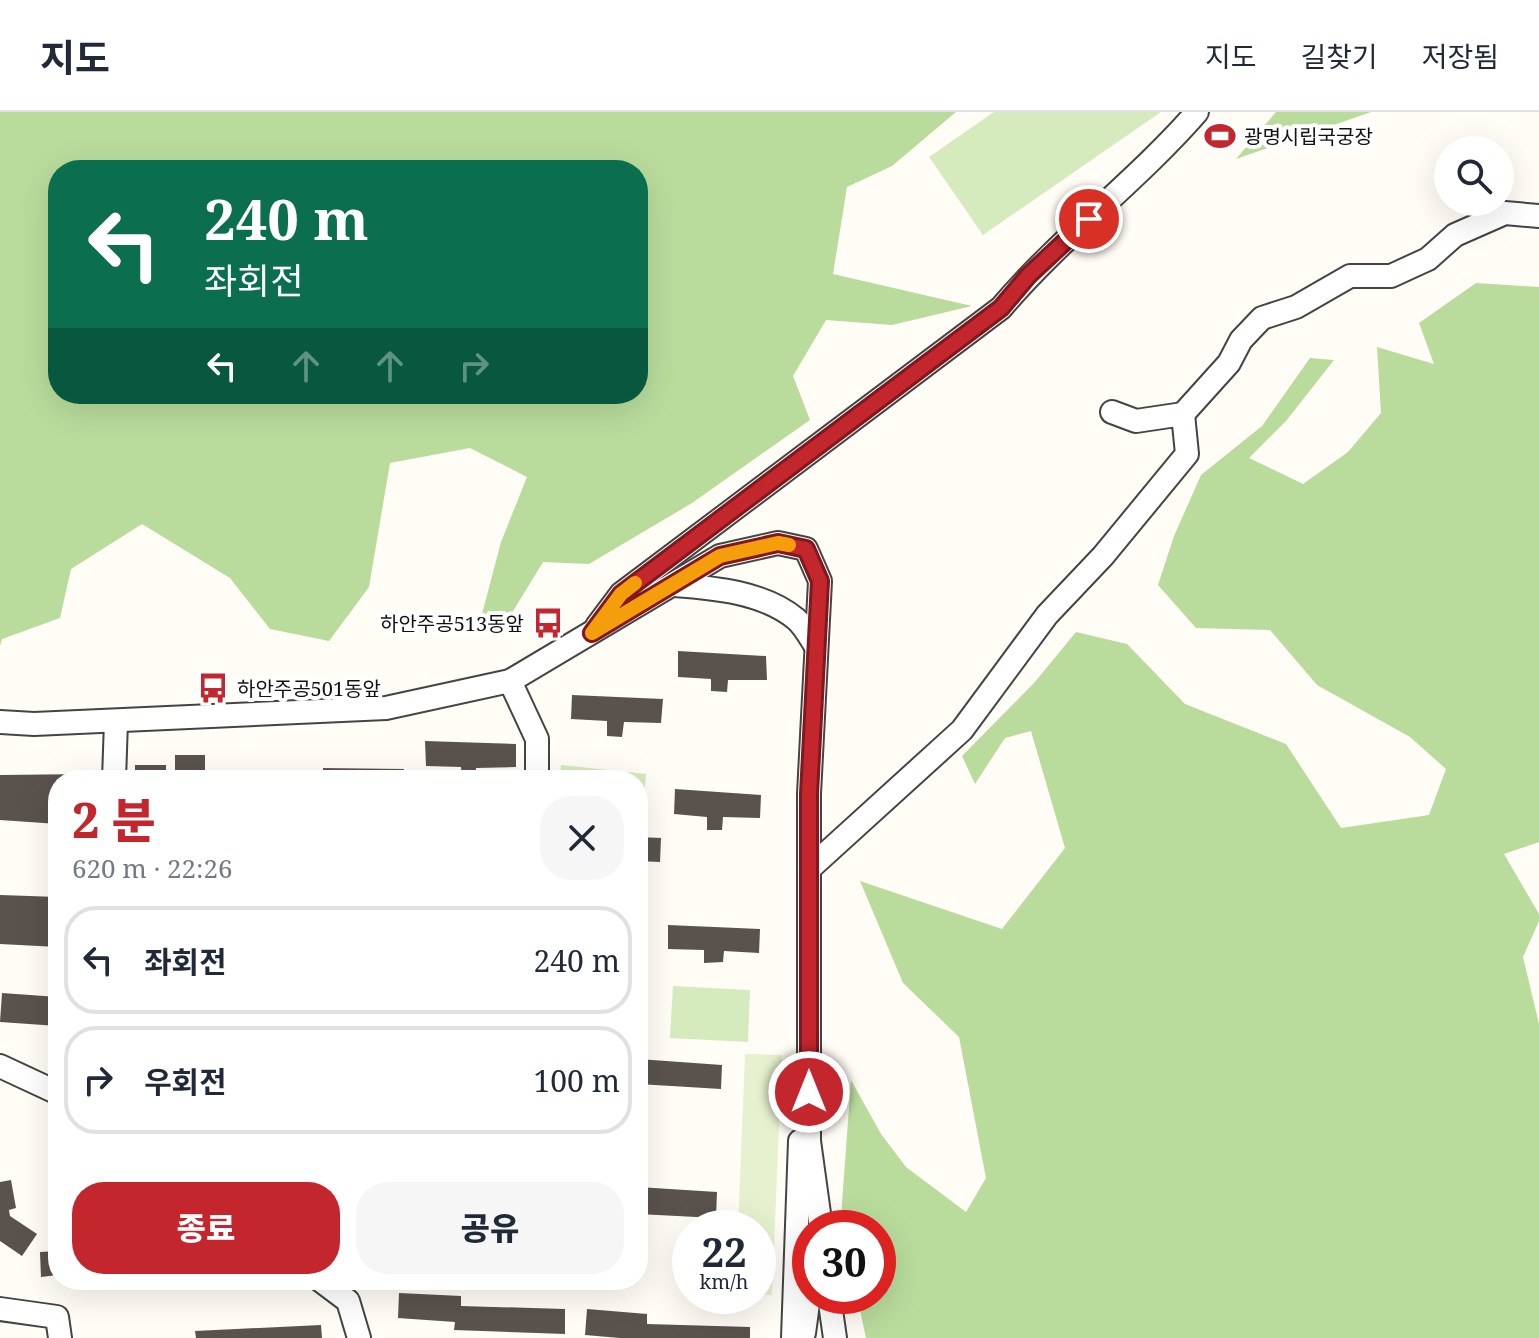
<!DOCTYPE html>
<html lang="ko">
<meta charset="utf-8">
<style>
:root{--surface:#fff;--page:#f6f6f7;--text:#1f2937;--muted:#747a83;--line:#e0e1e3;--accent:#c4262e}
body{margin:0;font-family:"Noto Serif","Noto Sans KR",serif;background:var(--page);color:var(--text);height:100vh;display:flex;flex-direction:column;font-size:30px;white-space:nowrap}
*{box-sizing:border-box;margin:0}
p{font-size:26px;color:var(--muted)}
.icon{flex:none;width:44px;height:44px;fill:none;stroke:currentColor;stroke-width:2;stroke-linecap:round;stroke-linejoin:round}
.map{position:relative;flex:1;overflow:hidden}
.side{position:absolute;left:48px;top:658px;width:600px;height:520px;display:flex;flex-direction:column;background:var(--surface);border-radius:32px;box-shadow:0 8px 32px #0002}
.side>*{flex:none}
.hud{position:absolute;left:48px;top:48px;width:600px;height:244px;border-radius:32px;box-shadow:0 8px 32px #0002;background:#0b6e4f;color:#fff;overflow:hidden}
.tools{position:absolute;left:1434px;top:24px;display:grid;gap:16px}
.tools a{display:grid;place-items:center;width:80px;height:80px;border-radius:50%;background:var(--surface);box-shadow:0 8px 32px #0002;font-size:40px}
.speed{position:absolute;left:672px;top:1098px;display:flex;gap:16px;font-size:40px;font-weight:700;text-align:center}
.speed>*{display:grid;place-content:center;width:104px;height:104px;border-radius:50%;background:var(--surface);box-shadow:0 8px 32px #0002;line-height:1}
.speed small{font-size:20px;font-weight:400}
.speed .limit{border:12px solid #d22;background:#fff;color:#111}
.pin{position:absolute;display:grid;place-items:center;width:68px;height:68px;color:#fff;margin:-34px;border:4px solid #fff;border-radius:50%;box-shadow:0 2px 8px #0007}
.me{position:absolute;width:88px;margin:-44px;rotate:0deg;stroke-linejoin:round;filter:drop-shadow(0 0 6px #0008)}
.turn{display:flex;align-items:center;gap:28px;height:168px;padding:0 24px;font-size:36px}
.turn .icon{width:104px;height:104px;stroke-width:2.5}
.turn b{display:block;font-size:56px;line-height:68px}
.lanes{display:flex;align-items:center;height:76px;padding:0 24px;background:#0003;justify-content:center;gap:40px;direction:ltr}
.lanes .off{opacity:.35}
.round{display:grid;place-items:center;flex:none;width:84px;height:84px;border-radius:32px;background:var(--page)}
.head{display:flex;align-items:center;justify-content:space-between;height:136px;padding:0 24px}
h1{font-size:48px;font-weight:800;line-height:60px;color:var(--accent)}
.action{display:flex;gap:16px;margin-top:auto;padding:16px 24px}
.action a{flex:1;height:92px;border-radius:32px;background:var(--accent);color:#fff;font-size:32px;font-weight:800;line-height:92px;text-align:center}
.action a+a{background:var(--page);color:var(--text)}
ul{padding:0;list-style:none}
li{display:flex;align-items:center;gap:24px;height:108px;margin:0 16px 12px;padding:0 8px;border:4px solid var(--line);border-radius:32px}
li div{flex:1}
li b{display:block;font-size:30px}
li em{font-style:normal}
header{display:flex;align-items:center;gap:48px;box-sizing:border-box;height:112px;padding:0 40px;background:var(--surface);border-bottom:2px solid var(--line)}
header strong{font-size:38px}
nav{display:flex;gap:44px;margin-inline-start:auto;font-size:28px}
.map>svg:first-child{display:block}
.green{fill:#d5ebbd}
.forest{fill:#b9dc9c;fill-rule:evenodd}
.pitch{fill:#e6f2cf}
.building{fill:#5a524d}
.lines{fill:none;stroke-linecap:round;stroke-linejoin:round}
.minor-casing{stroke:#444;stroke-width:26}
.minor{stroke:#fff;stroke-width:22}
.route-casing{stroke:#7f191e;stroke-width:20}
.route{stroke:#c4262e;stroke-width:14}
.slow{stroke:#f59e0b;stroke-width:14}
.labels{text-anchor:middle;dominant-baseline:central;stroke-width:8;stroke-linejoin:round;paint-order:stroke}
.poi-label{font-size:20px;fill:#111;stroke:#fff;text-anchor:start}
</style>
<header>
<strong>지도</strong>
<nav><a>지도</a><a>길찾기</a><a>저장됨</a></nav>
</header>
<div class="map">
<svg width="1539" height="1226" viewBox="0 0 1539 1226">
<rect width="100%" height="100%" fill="#fffdf5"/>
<!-- green -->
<g class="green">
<path d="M994 0H1161L983 123 929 45Z"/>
<path d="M561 653 646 662 643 696 638 695V668H560Z"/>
<path d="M673 874 750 878 748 930 670 926Z"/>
</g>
<!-- forest -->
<g class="forest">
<path d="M0 0H956L892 54 847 75 833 162 972 194 892 213 826 208 793 264 810 308 692 391 589 452 543 450 504 514 482 502 501 430 527 365 470 336 390 351 369 475 329 529 270 517 230 466 142 412 71 457 60 506 2 527 0 534ZM638 58V282H58V58Z"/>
<path d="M1276 0H1371L1236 47Z"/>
<path d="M1476 171 1539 175V730L1504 742 1539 802V809L1523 845 1539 912V1226H866L857 1184H878V1116H843L841 1105 851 968 881 1022 906 1055 966 1100 986 1066 959 925 903 871 860 769 1002 817 1065 736 1031 619 1005 626 975 672 962 644 1034 571 1076 520 1127 532 1185 592 1286 632 1341 716 1429 703 1446 657 1410 625 1317 573 1270 518 1196 516 1158 473 1174 424 1201 363 1262 314 1310 246 1334 248 1286 309 1249 346 1303 372 1348 340 1381 301 1377 235 1434 252 1419 211Z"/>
</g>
<!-- pitch -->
<path class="pitch" d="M745 942 782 943 772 1183H758V1116H738Z"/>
<!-- building -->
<g class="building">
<path d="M678 539 766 544 767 568H728L727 580 711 579V567L678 565Z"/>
<path d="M572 583 663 587 661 611 624 610 622 625 607 624V609L571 607Z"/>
<path d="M425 629 516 632V655L476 656V668H462L461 655 426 654Z"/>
<rect x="175" y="643" width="30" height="25"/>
<rect x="135" y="653" width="31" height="15"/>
<path d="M323 656 404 657 403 668H322Z"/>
<path d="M90 662V668H58V712L0 708V663Z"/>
<path d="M675 677 761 683 760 706 723 705 722 718H707V705L674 702Z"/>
<path d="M638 725 661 726 660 750 638 749Z"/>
<path d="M0 783 58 785V835L0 832Z"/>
<path d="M668 813 760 817 759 841 724 839 723 850 704 851V838L668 837Z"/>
<path d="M2 881 58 885V914L0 910Z"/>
<path d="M638 947 722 953 721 977 638 972Z"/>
<path d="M11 1068 16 1096 9 1098 10 1104 37 1122 22 1144 0 1129V1070Z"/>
<path d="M638 1075 717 1080 716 1106 638 1102Z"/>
<path d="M58 1139V1163L41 1165 40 1140Z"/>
<path d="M399 1181 461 1184V1194L565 1197V1222L454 1218 455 1210 398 1206Z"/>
<path d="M587 1197 647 1202V1212L750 1215V1226H620L585 1223Z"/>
<path d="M321 1213 322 1226H196L195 1219Z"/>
</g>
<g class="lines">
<!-- minor casing -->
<g class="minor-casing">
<g id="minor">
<path d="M1183 302 1229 251 1241 228 1262 206 1296 195 1350 164H1391L1428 147 1455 123 1505 101 1539 104"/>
<path d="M674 473C715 476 763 480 796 507 804 514 810 525 815 533"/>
<path d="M597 514 621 482 1001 196C1061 125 1136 70 1197 0"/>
<path d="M510 569 537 627V668"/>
<path d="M0 610 34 612 386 596 510 569 720 444 778 431 806 437 820 469 809 682V1029L821 1116"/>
<path d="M114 668 116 609"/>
<path d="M809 757 962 618 1047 503 1103 444 1187 342 1183 302 1136 309 1112 300"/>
<path d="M0 954 58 981"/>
<path d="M320 1168 348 1189 359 1226"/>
<path d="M829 1184 835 1226"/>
<path d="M0 1197 57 1205 60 1226"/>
<path d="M804 1221 810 1177"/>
<path d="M793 1226 800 1029"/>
</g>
</g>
<!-- minor -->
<use href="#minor" class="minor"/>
</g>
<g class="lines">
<!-- route casing -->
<g class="route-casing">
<path id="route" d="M809 980V682L820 469 806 437 778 431 720 444 592 521 621 482 1001 196 1028 164 1089 107"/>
</g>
<!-- route -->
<use href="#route" class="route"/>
<!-- slow -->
<path class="slow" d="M635 471 621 482 592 521 720 444 778 431 789 433"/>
</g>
<!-- icons -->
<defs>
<g id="stadium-bare" transform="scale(2.4)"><path d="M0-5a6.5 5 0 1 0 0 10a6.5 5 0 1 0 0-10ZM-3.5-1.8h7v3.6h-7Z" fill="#c4262e" stroke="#fff" stroke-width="2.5" paint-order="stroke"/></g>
<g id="bus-bare" transform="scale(2.4)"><path d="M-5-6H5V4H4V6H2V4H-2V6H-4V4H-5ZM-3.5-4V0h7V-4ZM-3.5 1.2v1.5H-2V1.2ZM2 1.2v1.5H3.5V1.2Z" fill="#c4262e" stroke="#fff" stroke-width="2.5" paint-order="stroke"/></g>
</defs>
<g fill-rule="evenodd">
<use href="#stadium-bare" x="1220" y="24"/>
<use href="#bus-bare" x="548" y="511"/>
<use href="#bus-bare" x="213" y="576"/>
</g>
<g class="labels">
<!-- poi labels -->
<g class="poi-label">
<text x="1244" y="24">광명시립국궁장</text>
<text x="524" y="511" text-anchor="end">하안주공513동앞</text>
<text x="237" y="576">하안주공501동앞</text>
</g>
</g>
</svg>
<div class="tools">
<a><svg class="icon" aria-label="search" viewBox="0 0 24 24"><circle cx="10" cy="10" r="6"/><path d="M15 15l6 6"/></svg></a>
</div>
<div class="speed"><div>22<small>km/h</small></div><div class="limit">30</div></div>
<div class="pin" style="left:1089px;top:107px;background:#d93025"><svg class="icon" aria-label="arrive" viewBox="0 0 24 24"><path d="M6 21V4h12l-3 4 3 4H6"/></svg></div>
<svg class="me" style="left:809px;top:980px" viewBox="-20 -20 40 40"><circle r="17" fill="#c4262e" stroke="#fff" stroke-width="3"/><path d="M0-11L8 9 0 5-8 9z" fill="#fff"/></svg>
<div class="hud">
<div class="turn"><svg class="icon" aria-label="left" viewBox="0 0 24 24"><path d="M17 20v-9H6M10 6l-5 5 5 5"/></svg><div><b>240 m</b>좌회전</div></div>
<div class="lanes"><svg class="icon" aria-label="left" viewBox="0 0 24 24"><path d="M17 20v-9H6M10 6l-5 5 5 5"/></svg><svg class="icon off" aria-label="ahead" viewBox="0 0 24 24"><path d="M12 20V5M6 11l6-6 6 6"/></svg><svg class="icon off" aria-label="ahead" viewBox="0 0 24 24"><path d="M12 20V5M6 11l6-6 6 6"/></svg><svg class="icon off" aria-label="right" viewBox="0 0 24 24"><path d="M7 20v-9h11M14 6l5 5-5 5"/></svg></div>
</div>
<section class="side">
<div class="head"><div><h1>2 분</h1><p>620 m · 22:26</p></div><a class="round"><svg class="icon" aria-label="close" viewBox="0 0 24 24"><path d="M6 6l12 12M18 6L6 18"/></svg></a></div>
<ul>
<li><svg class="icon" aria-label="left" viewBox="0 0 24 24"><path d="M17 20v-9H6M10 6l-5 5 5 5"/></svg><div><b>좌회전</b></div><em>240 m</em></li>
<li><svg class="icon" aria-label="right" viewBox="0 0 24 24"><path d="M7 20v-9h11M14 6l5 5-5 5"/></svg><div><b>우회전</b></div><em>100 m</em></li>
</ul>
<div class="action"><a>종료</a><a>공유</a></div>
</section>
</div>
